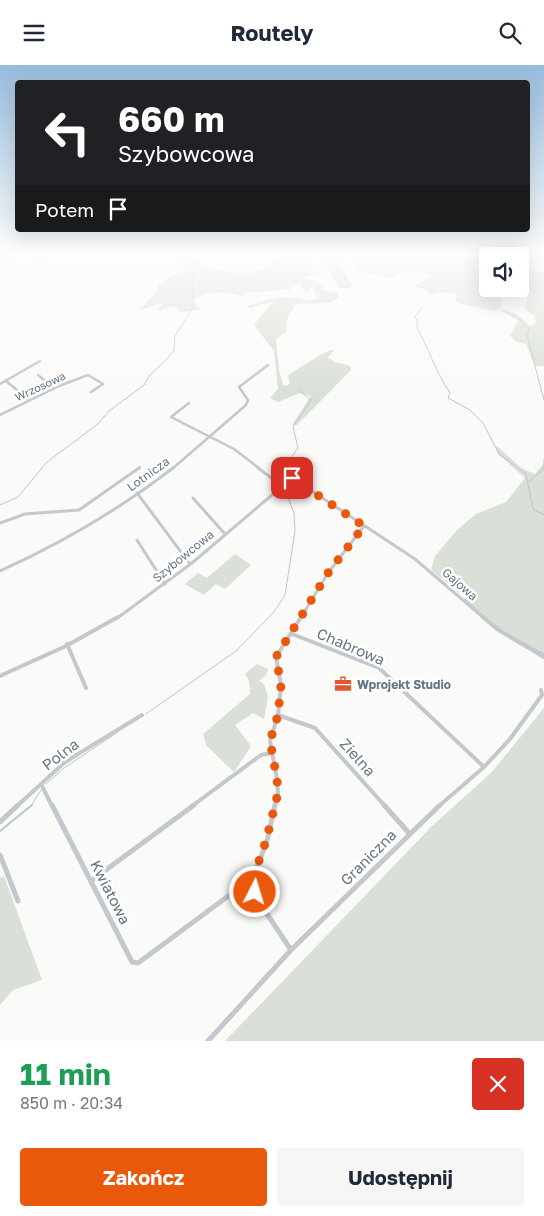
<!DOCTYPE html>
<html lang="pl">
<meta charset="utf-8">
<style>
:root{--surface:#fff;--page:#f6f6f7;--text:#1f2937;--muted:#747a83;--accent:#ea580c}
body{margin:0;font-family:"Golos Text",sans-serif;background:var(--page);color:var(--text);height:100vh;display:flex;flex-direction:column;font-size:19px;white-space:nowrap}
*{box-sizing:border-box;margin:0}
p{font-size:16px;color:var(--muted)}
.icon{flex:none;width:28px;height:28px;fill:none;stroke:currentColor;stroke-width:2;stroke-linecap:round;stroke-linejoin:round}
.map{position:relative;height:976px;overflow:hidden}
.drawer{display:flex;flex-direction:column;background:var(--surface);flex:1}
.drawer>*{flex:none}
.hud{position:absolute;left:15px;top:15px;width:515px;height:152px;border-radius:5px;box-shadow:0 5px 20px #0002;background:#202124;color:#fff;overflow:hidden}
.controls{position:absolute;left:479px;top:182px;display:grid;gap:10px}
.controls a{display:grid;place-items:center;width:50px;height:50px;border-radius:5px;background:var(--surface);box-shadow:0 5px 20px #0002;font-size:25px}
.pin{position:absolute;display:grid;place-items:center;width:42px;height:42px;color:#fff;margin:-21px;border-radius:10px;box-shadow:0 2px 8px #0006}
.me{position:absolute;width:55px;margin:-28px;rotate:5deg;stroke-linejoin:round;filter:drop-shadow(0 0 4px #0008)}
.turn{display:flex;align-items:center;gap:18px;height:105px;padding:0 20px;font-size:22px}
.turn .icon{width:65px;height:65px;stroke-width:2.5}
.turn b{display:block;font-size:35px;line-height:42px}
.then{display:flex;align-items:center;height:48px;padding:0 20px;background:#0003;gap:10px;font-size:19px}
.round{display:grid;place-items:center;flex:none;width:52px;height:52px;border-radius:5px;background:var(--page)}
.head{display:flex;align-items:center;justify-content:space-between;height:85px;padding:0 20px}
h1{font-size:30px;font-weight:700;line-height:38px;color:#1e9e55}
.primary-button{display:flex;gap:10px;margin-top:auto;padding:10px 20px}
.primary-button a{flex:1;height:58px;border-radius:5px;background:var(--accent);color:#fff;font-size:20px;font-weight:700;line-height:58px;text-align:center}
.primary-button a+a{background:var(--page);color:var(--text)}
header{display:flex;justify-content:space-between;align-items:center;height:65px;padding:0 20px;background:var(--surface);font-size:22px;font-weight:700}
.map>svg:first-child{display:block}
.green{fill:#dadfd7}
.lines{fill:none;stroke-linecap:round;stroke-linejoin:round}
.stream-far1{stroke:#bbc7cb;stroke-width:1}
.stream{stroke:#bbc7cb;stroke-width:2}
.runway{fill:#ced2d4;fill-rule:evenodd}
.street-far4{stroke:#c3c8cc;stroke-width:2}
.street-far3{stroke:#c3c8cc;stroke-width:2.5}
.street-far2{stroke:#c3c8cc;stroke-width:3}
.street-far1{stroke:#c3c8cc;stroke-width:4}
.street{stroke:#c3c8cc;stroke-width:5}
.route{stroke:#ea580c;stroke-width:9;stroke-dasharray:0 16.2}
.labels{text-anchor:middle;dominant-baseline:central;stroke-width:5;stroke-linejoin:round;paint-order:stroke}
.far-street-label{font-size:11px;fill:#657683;stroke:#fff}
.street-label{font-size:12px;fill:#657683;stroke:#fff}
.poi-label{font-size:12px;font-weight:bold;fill:#657683;stroke:#fff;text-anchor:start}
.near-street-label{font-size:15px;fill:#657683;stroke:#fff}
</style>
<header><svg class="icon" aria-label="menu" viewBox="0 0 24 24"><path d="M4 6h16M4 12h16M4 18h16"/></svg>Routely<svg class="icon" aria-label="search" viewBox="0 0 24 24"><circle cx="10" cy="10" r="6"/><path d="M15 15l6 6"/></svg></header>
<div class="map">
<svg width="544" height="976" viewBox="0 0 544 976">
<rect width="100%" height="100%" fill="#fafaf8"/>
<!-- green -->
<g class="green">
<path d="M361 188 482 189 487 193 488 224H495L487 228 501 231 502 242 495 246 460 239 456 236V232L459 230 443 227 431 230 425 224 413 221 434 211 406 204 392 213 353 205Z"/>
<path d="M291 189 310 191 314 200 311 201 313 206 318 208 302 213 317 216 325 221 321 225 337 228 339 232 329 238 296 239C290 247 284 256 287 266L276 274 279 305 283 320 287 321 290 318 288 310 322 289 331 285 334 286 328 292 334 297 350 301 351 305 297 360H292L311 331 300 328 278 337 270 333 278 324 274 286 254 260 273 236 251 243 246 241C261 237 275 231 290 232 301 233 311 240 320 231L315 228 314 223H310L307 228 301 220 290 221 292 224 247 228 243 229 244 232C229 226 206 226 192 235L201 245 179 247 176 241 159 245 157 244 163 239 160 238 138 246 155 229 159 219 183 204V200L174 193 177 190C188 190 193 193 202 198 224 208 263 216 277 192Z"/>
<path d="M520 204 544 207V301H535L526 279 517 277 510 271 518 255 500 245C510 242 523 254 530 261L536 258 534 251 525 244 528 229 519 224Z"/>
<path d="M497 381 521 403 535 409 544 398V591L492 559 464 534 467 532H464L431 505 435 491 457 465 476 449 506 437 525 413 498 389 496 383Z"/>
<path d="M235 489 251 500 225 524 216 519 204 530 185 519 198 508 207 513Z"/>
<path d="M257 599 268 604 266 610 259 616 264 619 268 632 264 654 253 648 235 660 251 681 234 707 206 680 203 669 250 629 249 616 245 609Z"/>
<path d="M544 643V976H225L433 760 491 708Z"/>
<path d="M4 811 42 915 13 925 0 940V813Z"/>
</g>
<g class="lines">
<!-- stream-far1 -->
<g class="stream-far1">
<path d="M522 224 544 228"/>
<path d="M544 228V232"/>
<path d="M422 242 415 252 418 257 416 260C428 283 436 307 450 328L448 333 470 345 483 358 499 389 526 409 533 444 544 450"/>
<path d="M501 245 521 255 529 265 527 271 544 335"/>
<path d="M528 417 544 404V394"/>
<path d="M282 418 286 400 298 383 293 362 311 335 300 326"/>
<path d="M0 440 18 432 47 397 98 359 109 346 144 320 149 311 167 294 174 285 175 271 194 241 192 220 194 211 191 205"/>
<path d="M465 534 483 550"/>
<path d="M494 559 502 565"/>
<path d="M519 575 532 582"/>
<path d="M534 583 544 589"/>
<path d="M146 649 236 586 274 547 285 530 295 466 294 448 284 422"/>
<path d="M46 719 64 703 118 667"/>
<path d="M31 741 41 725"/>
</g>
<!-- stream -->
<path class="stream" d="M0 766 32 740"/>
<!-- runway -->
<path class="runway" d="M319 188H333L352 220 349 223H339Z"/>
<!-- street-far4 -->
<g class="street-far4">
<path d="M33 189V191L44 192 59 188"/>
<path d="M0 194 33 189"/>
</g>
<!-- street-far3 -->
<g class="street-far3">
<path d="M38 310 54 323"/>
<path d="M6 316 29 335"/>
<path d="M0 319 40 296"/>
<path d="M189 338 171 352 234 384 260 404"/>
<path d="M0 350 59 321 88 310 103 319 91 327"/>
<path d="M138 404 140 402"/>
<path d="M172 404 246 340 248 335 239 322 268 300"/>
</g>
<!-- street-far2 -->
<g class="street-far2">
<path d="M258 403 282 421"/>
<path d="M137 428 190 499"/>
<path d="M193 433 225 469"/>
<path d="M0 458 25 449 79 445 139 403"/>
<path d="M137 475 165 519"/>
<path d="M0 506C62 478 120 444 173 403"/>
<path d="M116 554 192 498 292 413 415 494 485 554"/>
<path d="M300 554 328 508 364 461"/>
</g>
<!-- street-far1 -->
<g class="street-far1">
<path d="M483 552 497 564 544 592"/>
<path d="M292 569 379 603 484 702"/>
<path d="M67 579 86 623"/>
<path d="M0 611 66 581 118 552"/>
<path d="M278 650 315 663 385 741"/>
<path d="M41 719 52 741"/>
<path d="M17 741 65 697 142 650"/>
<path d="M192 741 261 690 272 688"/>
<path d="M275 741 278 729 277 714 270 676 278 650 281 620 276 592 301 552"/>
<path d="M439 741 484 702 510 674 542 630 541 625"/>
</g>
<!-- street -->
<g class="street">
<path d="M52 740 132 897 138 898 231 829 255 827"/>
<path d="M275 740 267 776 254 810 255 831 291 885"/>
<path d="M384 740 409 768"/>
<path d="M0 757 18 740"/>
<path d="M0 790 18 836"/>
<path d="M91 816 194 740"/>
<path d="M208 976 291 885 440 740"/>
</g>
</g>
<!-- sky -->
<linearGradient id="sky" x2="0" y2="1"><stop stop-color="#96bcdc"/><stop offset="0.58" stop-color="#fdfdfc"/><stop offset="1" stop-color="#fdfdfc" stop-opacity="0"/></linearGradient>
<rect width="544" height="325" fill="url(#sky)"/>
<g class="lines">
<!-- route -->
<path class="route" d="M255 827 254 810 266 776 278 728 277 714 270 676 278 650 281 620 276 592 328 508 364 461 292 413"/>
</g>
<!-- icons -->
<defs>
<g id="office-bare" transform="scale(1.35)"><path d="M-6-3h4V-5.5h4V-3h4V5H-6ZM-1-4.5V-3h2v-1.5ZM-6 0V1H6V0Z" fill="#e4572e" stroke="#fff" stroke-width="2.5" paint-order="stroke"/></g>
</defs>
<g fill-rule="evenodd">
<use href="#office-bare" x="343" y="619"/>
</g>
<g class="labels">
<!-- far-street labels -->
<g class="far-street-label">
<text transform="translate(40 321) rotate(-25)">Wrzosowa</text>
</g>
<!-- street labels -->
<g class="street-label">
<text transform="translate(148 409) rotate(-36)">Lotnicza</text>
<text transform="translate(183 491) rotate(-39)">Szybowcowa</text>
<text transform="translate(460 519) rotate(41)">Gajowa</text>
</g>
<!-- poi labels -->
<g class="poi-label">
<text x="357" y="619">Wprojekt Studio</text>
</g>
<!-- near-street labels -->
<g class="near-street-label">
<text transform="translate(351 581) rotate(23)">Chabrowa</text>
<text transform="translate(60 689) rotate(-37)">Polna</text>
<text transform="translate(358 692) rotate(48)">Zielna</text>
<text transform="translate(368 792) rotate(-45)">Graniczna</text>
<text transform="translate(111 827) rotate(63)">Kwiatowa</text>
</g>
</g>
</svg>
<div class="controls">
<a><svg class="icon" aria-label="sound" viewBox="0 0 24 24"><path d="M4 9h4l5-4v14l-5-4H4zM17 9q2 3 0 6"/></svg></a>
</div>
<div class="pin" style="left:292px;top:413px;background:#d93025"><svg class="icon" aria-label="arrive" viewBox="0 0 24 24"><path d="M6 21V4h12l-3 4 3 4H6"/></svg></div>
<svg class="me" style="left:255px;top:827px" viewBox="-20 -20 40 40"><circle r="17" fill="#ea580c" stroke="#fff" stroke-width="3"/><path d="M0-11L8 9 0 5-8 9z" fill="#fff"/></svg>
<div class="hud">
<div class="turn"><svg class="icon" aria-label="left" viewBox="0 0 24 24"><path d="M17 20v-9H6M10 6l-5 5 5 5"/></svg><div><b>660 m</b>Szybowcowa</div></div>
<div class="then">Potem<svg class="icon" aria-label="arrive" viewBox="0 0 24 24"><path d="M6 21V4h12l-3 4 3 4H6"/></svg></div>
</div>
</div>
<section class="drawer">
<div class="head"><div><h1>11 min</h1><p>850 m · 20:34</p></div><a class="round" style="background:#d93025;color:#fff"><svg class="icon" aria-label="close" viewBox="0 0 24 24"><path d="M6 6l12 12M18 6L6 18"/></svg></a></div>
<div class="primary-button"><a>Zakończ</a><a>Udostępnij</a></div>
</section>
